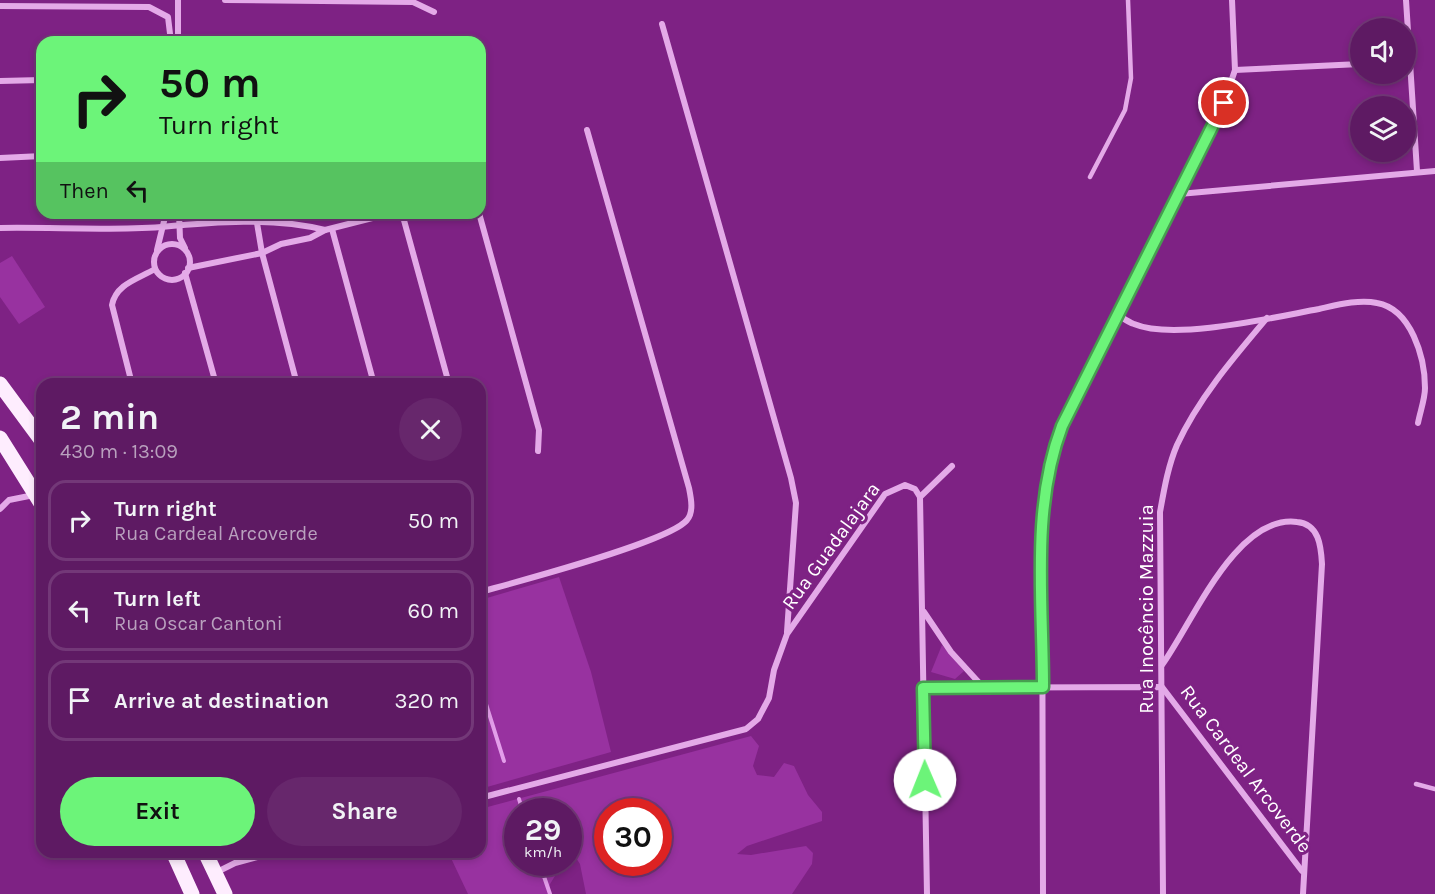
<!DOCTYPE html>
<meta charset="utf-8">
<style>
:root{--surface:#5e1a63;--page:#67276c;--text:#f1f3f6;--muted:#b9a1be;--line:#733878;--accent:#6cf479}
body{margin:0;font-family:Karla,sans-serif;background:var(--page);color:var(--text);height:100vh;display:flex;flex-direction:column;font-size:22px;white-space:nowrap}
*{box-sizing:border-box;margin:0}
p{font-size:20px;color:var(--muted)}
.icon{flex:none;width:33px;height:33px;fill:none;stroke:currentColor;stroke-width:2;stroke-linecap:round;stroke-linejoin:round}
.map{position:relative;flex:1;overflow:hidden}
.details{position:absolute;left:36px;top:378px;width:450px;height:480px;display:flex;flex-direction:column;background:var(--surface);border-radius:18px;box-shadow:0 3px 9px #0003,0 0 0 2px var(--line)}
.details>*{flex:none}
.banner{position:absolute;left:36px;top:36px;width:450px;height:183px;border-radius:18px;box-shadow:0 3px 9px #0003,0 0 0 2px var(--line);background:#6cf479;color:#111;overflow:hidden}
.tools{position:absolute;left:1350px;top:18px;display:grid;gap:12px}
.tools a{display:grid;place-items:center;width:66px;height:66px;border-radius:50%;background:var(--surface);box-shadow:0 3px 9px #0003,0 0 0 2px var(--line);font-size:30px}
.speed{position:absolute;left:504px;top:798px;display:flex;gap:12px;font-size:30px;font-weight:700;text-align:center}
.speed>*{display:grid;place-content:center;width:78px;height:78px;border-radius:50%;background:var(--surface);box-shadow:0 3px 9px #0003,0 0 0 2px var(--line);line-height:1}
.speed small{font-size:15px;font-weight:400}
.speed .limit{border:9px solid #d22;background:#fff;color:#111}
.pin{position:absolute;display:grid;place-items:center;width:51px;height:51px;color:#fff;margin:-26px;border:3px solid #fff;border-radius:50%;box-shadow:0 2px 6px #0007}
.me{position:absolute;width:66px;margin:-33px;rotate:359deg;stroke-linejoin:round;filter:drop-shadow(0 0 4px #0008)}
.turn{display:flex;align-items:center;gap:21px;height:126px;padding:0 24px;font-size:27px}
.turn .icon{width:78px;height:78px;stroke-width:2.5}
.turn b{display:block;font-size:42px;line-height:51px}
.then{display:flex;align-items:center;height:57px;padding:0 24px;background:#0003;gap:12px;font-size:22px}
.round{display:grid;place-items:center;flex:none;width:63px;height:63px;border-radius:32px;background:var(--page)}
.head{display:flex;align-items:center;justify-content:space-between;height:102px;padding:0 24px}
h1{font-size:36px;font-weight:700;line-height:45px}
.primary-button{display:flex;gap:12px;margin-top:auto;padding:12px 24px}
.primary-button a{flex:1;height:69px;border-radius:36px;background:var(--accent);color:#111;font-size:24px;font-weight:700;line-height:69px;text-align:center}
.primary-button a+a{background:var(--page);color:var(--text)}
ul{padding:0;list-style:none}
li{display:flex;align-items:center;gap:18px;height:81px;margin:0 12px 9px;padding:0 12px;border:3px solid var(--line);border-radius:18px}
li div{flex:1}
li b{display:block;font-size:22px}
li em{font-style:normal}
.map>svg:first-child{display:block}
.green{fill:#9832a0;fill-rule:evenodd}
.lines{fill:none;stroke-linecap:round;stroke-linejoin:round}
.stream{stroke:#e39eea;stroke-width:4}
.service{stroke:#e4aae8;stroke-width:4.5}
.minor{stroke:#e4aae8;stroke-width:6}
.primary{stroke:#feedfe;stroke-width:15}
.route-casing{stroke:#469f4f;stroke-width:15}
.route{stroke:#6cf479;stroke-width:10}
.labels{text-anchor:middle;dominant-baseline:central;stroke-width:6;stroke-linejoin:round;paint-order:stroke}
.street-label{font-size:20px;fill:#fff;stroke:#7e2284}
</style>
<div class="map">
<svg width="1435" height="894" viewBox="0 0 1435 894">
<rect width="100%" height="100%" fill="#7e2284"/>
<!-- green -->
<g class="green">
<path d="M12 256 45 307 19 324 0 297V263Z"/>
<path d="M559 577 591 672 611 752 480 789V600Z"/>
<path d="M942 645 964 671 955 679 931 672Z"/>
<path d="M751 736 759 746 753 766 757 775 774 777 784 763 794 766 808 795 822 812V821L747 846 737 854 751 855 806 846 813 853 812 864 792 894H586L580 864 569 847 568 812H518V862L563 863 550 884 548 894H468L450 856 451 852H480V809ZM608 812H658V862H608Z"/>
</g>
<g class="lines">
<!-- stream -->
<g class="stream">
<path d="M480 685 504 761"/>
<path d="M519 799 523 812"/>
<path d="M539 862 550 894"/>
</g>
<!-- service -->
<g class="service">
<path d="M1090 177 1125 110 1131 78 1128 0"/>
<path d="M1416 784 1435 789"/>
</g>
<!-- minor -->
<g class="minor">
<path d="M178 0V42"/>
<path d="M225 0 413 2 434 12"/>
<path d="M1406 0 1417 171"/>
<path d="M0 6 149 7 168 17 171 42"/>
<path d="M662 24 791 478 796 503 787 632"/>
<path d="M1235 70 1360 64"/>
<path d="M0 81 42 80"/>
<path d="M0 158 42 156"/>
<path d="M1179 194 1435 171"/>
<path d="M179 213 180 238 185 248"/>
<path d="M402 213 449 384"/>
<path d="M479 213 539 430 538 451"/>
<path d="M257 223 262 253 297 384"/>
<path d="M0 228C53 227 108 231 161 227 214 222 273 217 325 230"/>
<path d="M332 229 374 384"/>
<circle cx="172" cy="262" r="18"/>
<path d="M157 250 166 213"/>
<path d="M188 268 262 253 281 244 310 238 325 230 392 213"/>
<path d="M185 273 216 384"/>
<path d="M1118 315C1123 318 1128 322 1134 324 1174 341 1275 317 1319 309 1337 305 1359 299 1377 303 1411 309 1425 357 1425 388 1425 399 1420 412 1418 423"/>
<path d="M132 384 112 305C116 284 138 279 155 269"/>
<path d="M480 461 484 464"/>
<path d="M920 497 952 466"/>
<path d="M0 509 9 500 34 495"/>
<path d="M480 592C516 582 669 542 687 520 694 512 691 498 689 488L587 130"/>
<path d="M924 612 951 652 983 687"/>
<path d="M1162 665C1192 624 1236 514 1297 522 1319 524 1321 546 1322 564L1303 894"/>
<path d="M923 688 1162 687 1302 871"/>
<path d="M480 798 746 729 758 719 769 698 774 670 787 634 885 494 905 485 915 489 920 497 927 894"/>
<path d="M215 873 235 863 276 852"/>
<path d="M1043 894 1042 518 1049 466 1062 426 1224 103 1235 70 1232 0"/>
<path d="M1163 894 1160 512C1164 490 1168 466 1177 445 1198 399 1234 357 1267 318"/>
</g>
<!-- primary -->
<g class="primary">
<path d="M0 384 42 441"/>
<path d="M0 438 42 505"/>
<path d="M173 852 192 894"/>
<path d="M205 852 225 894"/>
</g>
</g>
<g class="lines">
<!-- route casing -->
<g class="route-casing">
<path id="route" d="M925 780 923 688 1043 687C1043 600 1031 508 1062 426L1224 103"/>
</g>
<!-- route -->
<use href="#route" class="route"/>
</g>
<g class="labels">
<!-- street labels -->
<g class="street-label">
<text transform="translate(831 546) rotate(-54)">Rua Guadalajara</text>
<text transform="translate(1146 609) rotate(-90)">Rua Inocêncio Mazzuia</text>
<text transform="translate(1246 769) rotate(53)">Rua Cardeal Arcoverde</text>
</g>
</g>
</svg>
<div class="tools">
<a><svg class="icon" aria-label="sound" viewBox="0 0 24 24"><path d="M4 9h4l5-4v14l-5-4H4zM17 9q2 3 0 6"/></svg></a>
<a><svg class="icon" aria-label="layers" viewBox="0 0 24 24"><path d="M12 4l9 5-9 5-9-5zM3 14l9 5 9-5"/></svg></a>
</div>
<div class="speed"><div>29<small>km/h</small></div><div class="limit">30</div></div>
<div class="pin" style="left:1224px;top:103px;background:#d93025"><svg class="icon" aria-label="arrive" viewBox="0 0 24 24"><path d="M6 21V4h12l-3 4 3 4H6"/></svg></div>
<svg class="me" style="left:925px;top:780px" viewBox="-20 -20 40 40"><circle r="19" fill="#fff"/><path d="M0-13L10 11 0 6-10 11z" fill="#6cf479"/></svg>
<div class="banner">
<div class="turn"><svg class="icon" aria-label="right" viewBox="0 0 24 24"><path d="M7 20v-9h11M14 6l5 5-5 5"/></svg><div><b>50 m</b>Turn right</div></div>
<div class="then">Then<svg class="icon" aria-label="left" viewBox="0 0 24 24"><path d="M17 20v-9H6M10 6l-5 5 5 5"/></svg></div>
</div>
<section class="details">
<div class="head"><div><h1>2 min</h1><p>430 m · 13:09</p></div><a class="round"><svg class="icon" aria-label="close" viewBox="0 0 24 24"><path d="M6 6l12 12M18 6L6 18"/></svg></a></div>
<ul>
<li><svg class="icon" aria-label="right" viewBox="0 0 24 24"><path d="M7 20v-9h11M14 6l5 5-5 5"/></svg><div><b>Turn right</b><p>Rua Cardeal Arcoverde</p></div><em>50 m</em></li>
<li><svg class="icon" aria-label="left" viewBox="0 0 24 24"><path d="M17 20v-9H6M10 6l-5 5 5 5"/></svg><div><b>Turn left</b><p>Rua Oscar Cantoni</p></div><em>60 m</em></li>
<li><svg class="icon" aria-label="arrive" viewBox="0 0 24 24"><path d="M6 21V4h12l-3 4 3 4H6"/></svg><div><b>Arrive at destination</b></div><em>320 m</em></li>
</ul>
<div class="primary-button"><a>Exit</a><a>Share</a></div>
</section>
</div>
